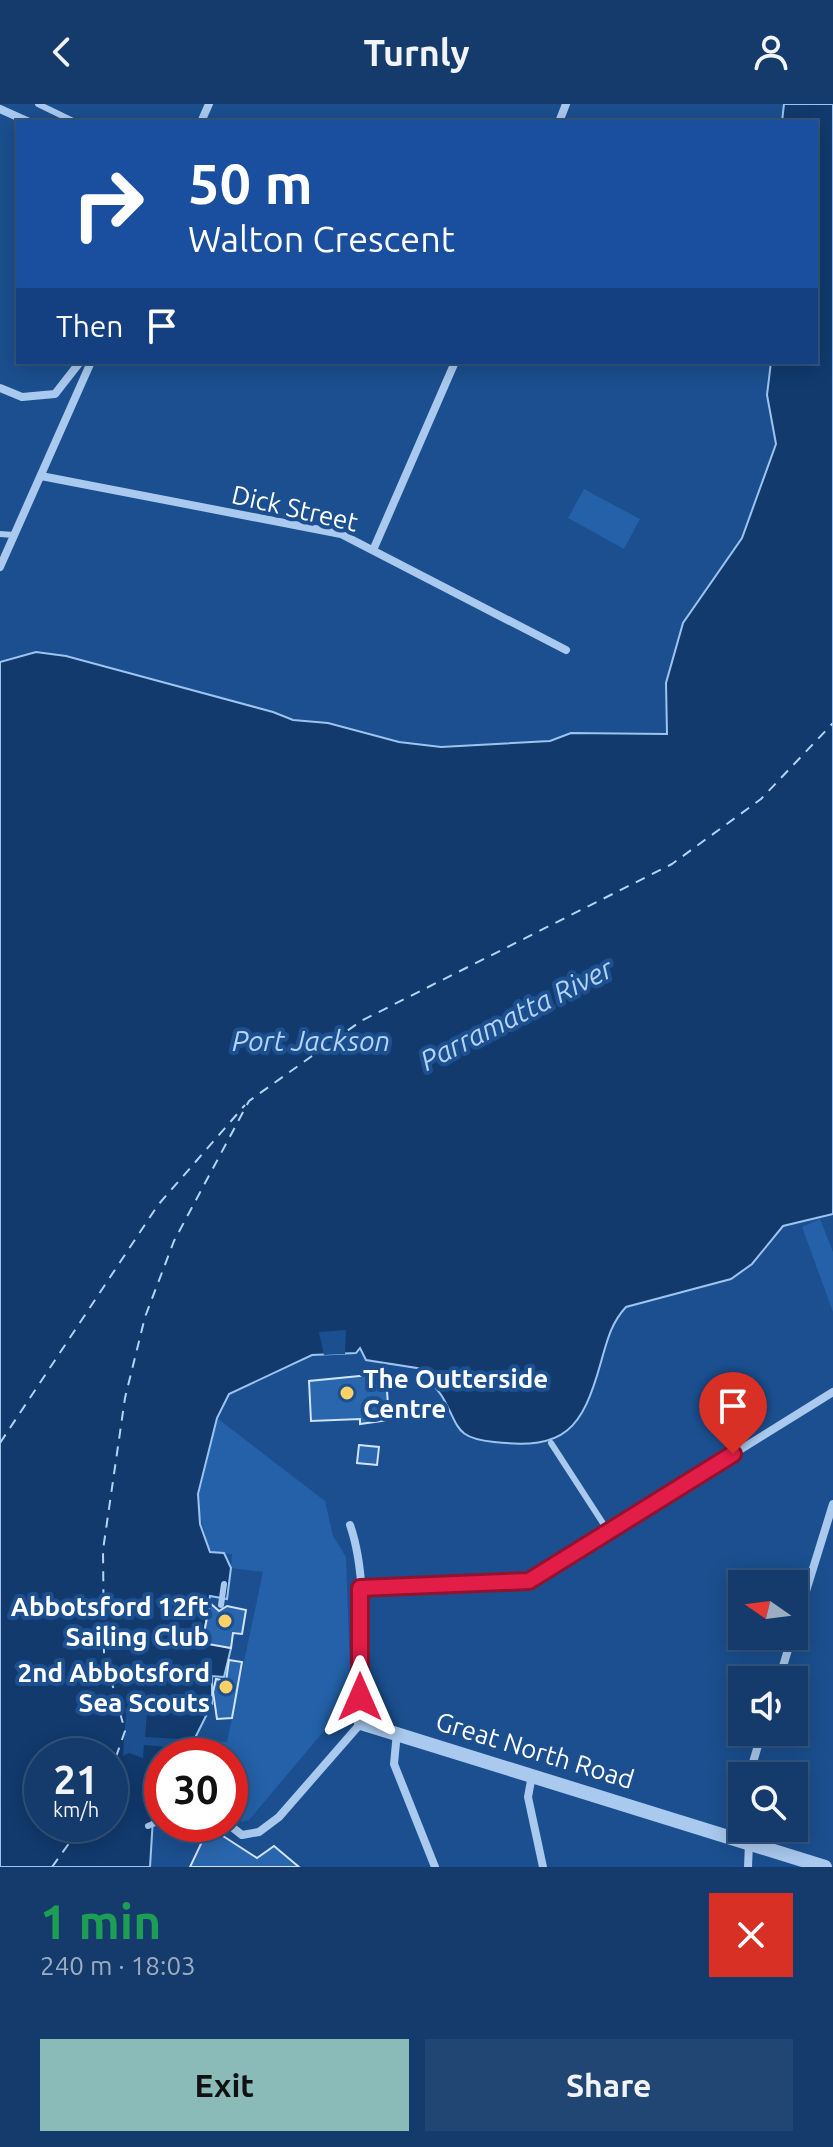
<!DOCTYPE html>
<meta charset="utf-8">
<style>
:root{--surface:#143b6b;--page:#214673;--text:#f1f3f6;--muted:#9dadc1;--line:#33557e;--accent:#8bbbb9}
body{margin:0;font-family:Ubuntu,sans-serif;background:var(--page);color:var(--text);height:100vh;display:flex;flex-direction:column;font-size:30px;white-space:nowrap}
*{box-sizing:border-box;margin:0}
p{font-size:26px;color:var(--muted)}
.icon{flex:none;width:44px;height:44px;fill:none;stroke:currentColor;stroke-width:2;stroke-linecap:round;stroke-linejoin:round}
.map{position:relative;height:1763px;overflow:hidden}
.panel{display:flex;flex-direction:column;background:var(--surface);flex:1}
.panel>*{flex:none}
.top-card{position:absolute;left:16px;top:16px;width:802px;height:244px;border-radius:0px;box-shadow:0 4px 20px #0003,0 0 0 2px var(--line);background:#1a4fa0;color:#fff;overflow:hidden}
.needle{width:52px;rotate:284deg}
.buttons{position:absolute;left:728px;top:1466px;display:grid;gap:16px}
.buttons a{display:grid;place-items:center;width:80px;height:80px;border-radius:0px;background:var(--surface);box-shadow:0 4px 20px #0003,0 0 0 2px var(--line);font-size:40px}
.speed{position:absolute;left:24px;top:1634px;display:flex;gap:16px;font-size:40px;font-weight:700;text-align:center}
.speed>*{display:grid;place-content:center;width:104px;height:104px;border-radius:50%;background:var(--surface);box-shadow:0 4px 20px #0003,0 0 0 2px var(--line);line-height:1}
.speed small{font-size:20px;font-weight:400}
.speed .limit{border:12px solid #d22;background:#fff;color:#111}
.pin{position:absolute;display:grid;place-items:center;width:68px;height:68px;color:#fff;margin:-82px -34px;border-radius:50% 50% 50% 0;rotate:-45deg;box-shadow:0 0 8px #0007}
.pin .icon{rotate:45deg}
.me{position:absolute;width:88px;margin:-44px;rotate:0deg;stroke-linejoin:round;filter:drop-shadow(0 0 6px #0008)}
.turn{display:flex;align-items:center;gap:28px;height:168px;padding:0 40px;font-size:36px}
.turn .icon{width:104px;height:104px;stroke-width:2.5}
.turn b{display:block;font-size:56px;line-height:68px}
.then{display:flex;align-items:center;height:76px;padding:0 40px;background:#0003;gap:16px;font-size:30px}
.round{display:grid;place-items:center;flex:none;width:84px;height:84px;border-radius:0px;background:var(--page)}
.summary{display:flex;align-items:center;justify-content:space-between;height:136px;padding:0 40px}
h1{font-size:48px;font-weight:700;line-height:60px;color:#1e9e55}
.button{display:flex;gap:16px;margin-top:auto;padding:16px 40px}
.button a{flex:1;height:92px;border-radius:0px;background:var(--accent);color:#111;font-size:32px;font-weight:700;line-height:92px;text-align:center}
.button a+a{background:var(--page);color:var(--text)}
header{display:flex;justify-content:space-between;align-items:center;height:104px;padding:0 40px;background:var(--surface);font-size:36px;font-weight:700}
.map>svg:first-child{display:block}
.green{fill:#2461a8}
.water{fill:#123a6d;stroke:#9cc4f0;stroke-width:2;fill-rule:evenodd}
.pier{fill:#1b4f8f}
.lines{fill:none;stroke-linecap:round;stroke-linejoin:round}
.ferry{stroke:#b5d3f5;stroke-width:2;stroke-dasharray:10 8;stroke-linecap:butt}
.building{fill:#2a66ad;stroke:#cfe3fa;stroke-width:2}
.service{stroke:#a9c9ee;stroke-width:6}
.minor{stroke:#a9c9ee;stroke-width:8}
.tertiary{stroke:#a9c9ee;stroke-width:14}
.route-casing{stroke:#92132f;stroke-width:20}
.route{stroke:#e11d48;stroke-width:14}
.poi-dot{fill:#ffd166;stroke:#1b4f8f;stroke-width:3}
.labels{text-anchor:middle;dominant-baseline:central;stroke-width:8;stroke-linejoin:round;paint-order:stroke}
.street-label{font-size:26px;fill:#fff;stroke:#1b4f8f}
.poi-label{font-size:26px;font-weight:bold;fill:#fff;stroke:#1b4f8f;text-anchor:end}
.water-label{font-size:28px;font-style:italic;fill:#b5d3f5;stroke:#1b4f8f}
</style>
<header><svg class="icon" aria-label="back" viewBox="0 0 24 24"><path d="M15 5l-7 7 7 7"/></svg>Turnly<svg class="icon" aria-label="person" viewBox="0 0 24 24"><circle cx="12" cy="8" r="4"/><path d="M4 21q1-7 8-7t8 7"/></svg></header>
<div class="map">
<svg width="833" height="1763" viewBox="0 0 833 1763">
<rect width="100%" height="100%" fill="#1b4f8f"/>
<!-- green -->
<g class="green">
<path d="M584 385 640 415 624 445 568 414Z"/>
<path d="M820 1115 833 1148V1208L802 1123Z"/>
<path d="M217 1314 325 1397 333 1432 346 1453 350 1565 334 1615 249 1716 242 1718 230 1710V1652H195V1645L202 1636 227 1638 263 1468 231 1464 232 1450 210 1449 197 1400Z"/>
</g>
<!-- water -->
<path class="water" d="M784 0H833V1110L783 1122 752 1160 731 1175 626 1203C611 1219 607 1237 601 1258 582 1326 565 1346 494 1338 455 1334 460 1324 443 1294 437 1283 428 1279 423 1265L366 1256 360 1244 356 1249 312 1251 229 1290 217 1314 198 1390 200 1420 210 1448 224 1449 231 1464 227 1495 210 1492 203 1538 231 1544 224 1573 212 1572V1600L186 1652H162V1710L153 1714 150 1763H0V558L36 548 66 552 273 608 293 616 328 619 399 638 441 643 550 637 571 629 667 630 666 579 683 519 742 434 776 340 767 291 771 258H816V18H782ZM42 1652H110V1720H42Z"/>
<!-- pier -->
<g class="pier">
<path d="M346 1226 345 1250 324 1251 319 1228Z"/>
<path d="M126 1608 147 1609 145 1633 197 1636 193 1645 144 1641 143 1654 129 1649 123 1652Z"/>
</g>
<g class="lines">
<!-- ferry -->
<g class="ferry">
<path d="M0 1339 158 1101 245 1001"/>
<path d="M110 1670 125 1627 104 1550 103 1446 125 1294 145 1213 174 1137 249 997 361 917 672 760 761 695 833 619"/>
<path d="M52 1763 83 1720"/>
</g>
</g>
<!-- building -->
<g class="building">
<path d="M380 1270 386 1272 389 1316 360 1320V1315L311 1317 309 1277Z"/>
<path d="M359 1341 379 1343 377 1361 357 1359Z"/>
<path d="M210 1499 219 1507 227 1502 246 1506 242 1530 233 1529 231 1544 202 1539Z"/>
<path d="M229 1556 242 1558 232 1614 217 1615 213 1588 216 1575 226 1577Z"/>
<path d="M209 1723 257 1754 274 1742 299 1763H190Z"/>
</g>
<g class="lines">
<!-- service -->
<g class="service">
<path d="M38 0 75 18"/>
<path d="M0 430 14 431"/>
<path d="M551 1339 608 1427"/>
<path d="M221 1501 224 1480"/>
<path d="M148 1722 162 1716"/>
</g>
<!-- minor -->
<g class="minor">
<path d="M0 5 29 18"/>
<path d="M201 18 209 0"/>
<path d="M559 18 566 0"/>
<path d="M0 284 22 293 55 290 80 258"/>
<path d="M41 372 341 430 566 546"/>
<path d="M374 444 455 258"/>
<path d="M0 463 91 258"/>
<path d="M360 1484 529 1477 833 1288"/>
<path d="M794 1526 833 1400"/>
<path d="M779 1576 792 1532"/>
<path d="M397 1628 394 1660 435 1763"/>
<path d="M532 1671 528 1693 543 1763"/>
<path d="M749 1672 762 1628"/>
<path d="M228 1720 242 1731 259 1728 279 1713 361 1619C360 1559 370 1478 350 1421"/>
<path d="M730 1732 742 1694"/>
<path d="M748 1763 749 1739"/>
</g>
<!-- tertiary -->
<path class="tertiary" d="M361 1619 825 1763"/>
</g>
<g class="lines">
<!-- route casing -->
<g class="route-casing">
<path id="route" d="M360 1593V1484L529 1477 733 1350"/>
</g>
<!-- route -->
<use href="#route" class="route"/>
</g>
<!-- markers -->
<g class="poi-dot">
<circle cx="347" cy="1289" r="8"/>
<circle cx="225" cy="1517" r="8"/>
<circle cx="226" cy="1583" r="8"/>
</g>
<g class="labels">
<!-- street labels -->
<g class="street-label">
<text transform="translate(295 404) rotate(13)">Dick Street</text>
<text transform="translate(535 1646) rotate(17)">Great North Road</text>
</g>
<!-- poi labels -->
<g class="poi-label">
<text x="363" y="1274" text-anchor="start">The Outterside<tspan x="363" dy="30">Centre</tspan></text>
<text x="209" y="1502">Abbotsford 12ft<tspan x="209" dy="30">Sailing Club</tspan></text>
<text x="210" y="1568">2nd Abbotsford<tspan x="210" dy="30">Sea Scouts</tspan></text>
</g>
<!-- water labels -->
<g class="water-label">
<text transform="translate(516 910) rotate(-27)">Parramatta River</text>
<text x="311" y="936">Port Jackson</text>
</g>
</g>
</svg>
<div class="buttons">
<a><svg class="needle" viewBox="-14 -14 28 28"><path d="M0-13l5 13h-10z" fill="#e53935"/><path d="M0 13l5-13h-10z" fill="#9dadc1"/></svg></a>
<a><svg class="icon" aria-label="sound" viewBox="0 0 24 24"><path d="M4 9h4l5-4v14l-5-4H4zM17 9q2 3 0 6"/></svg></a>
<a><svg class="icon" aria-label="search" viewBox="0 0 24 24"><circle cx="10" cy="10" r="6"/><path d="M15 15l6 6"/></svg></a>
</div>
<div class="speed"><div>21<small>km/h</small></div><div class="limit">30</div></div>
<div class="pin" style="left:733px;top:1350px;background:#d93025"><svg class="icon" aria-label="arrive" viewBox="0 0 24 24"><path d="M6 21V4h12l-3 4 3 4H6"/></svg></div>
<svg class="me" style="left:360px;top:1593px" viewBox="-20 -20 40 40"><path d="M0-17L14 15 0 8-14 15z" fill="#e11d48" stroke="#fff" stroke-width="4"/></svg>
<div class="top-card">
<div class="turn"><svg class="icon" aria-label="right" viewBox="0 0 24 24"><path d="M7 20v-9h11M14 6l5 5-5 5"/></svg><div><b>50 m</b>Walton Crescent</div></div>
<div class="then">Then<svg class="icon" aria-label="arrive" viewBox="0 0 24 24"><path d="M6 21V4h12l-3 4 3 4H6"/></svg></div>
</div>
</div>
<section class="panel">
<div class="summary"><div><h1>1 min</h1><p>240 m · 18:03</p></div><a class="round" style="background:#d93025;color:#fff"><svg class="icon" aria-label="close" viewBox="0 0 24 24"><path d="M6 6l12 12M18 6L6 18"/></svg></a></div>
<div class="button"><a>Exit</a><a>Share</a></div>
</section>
